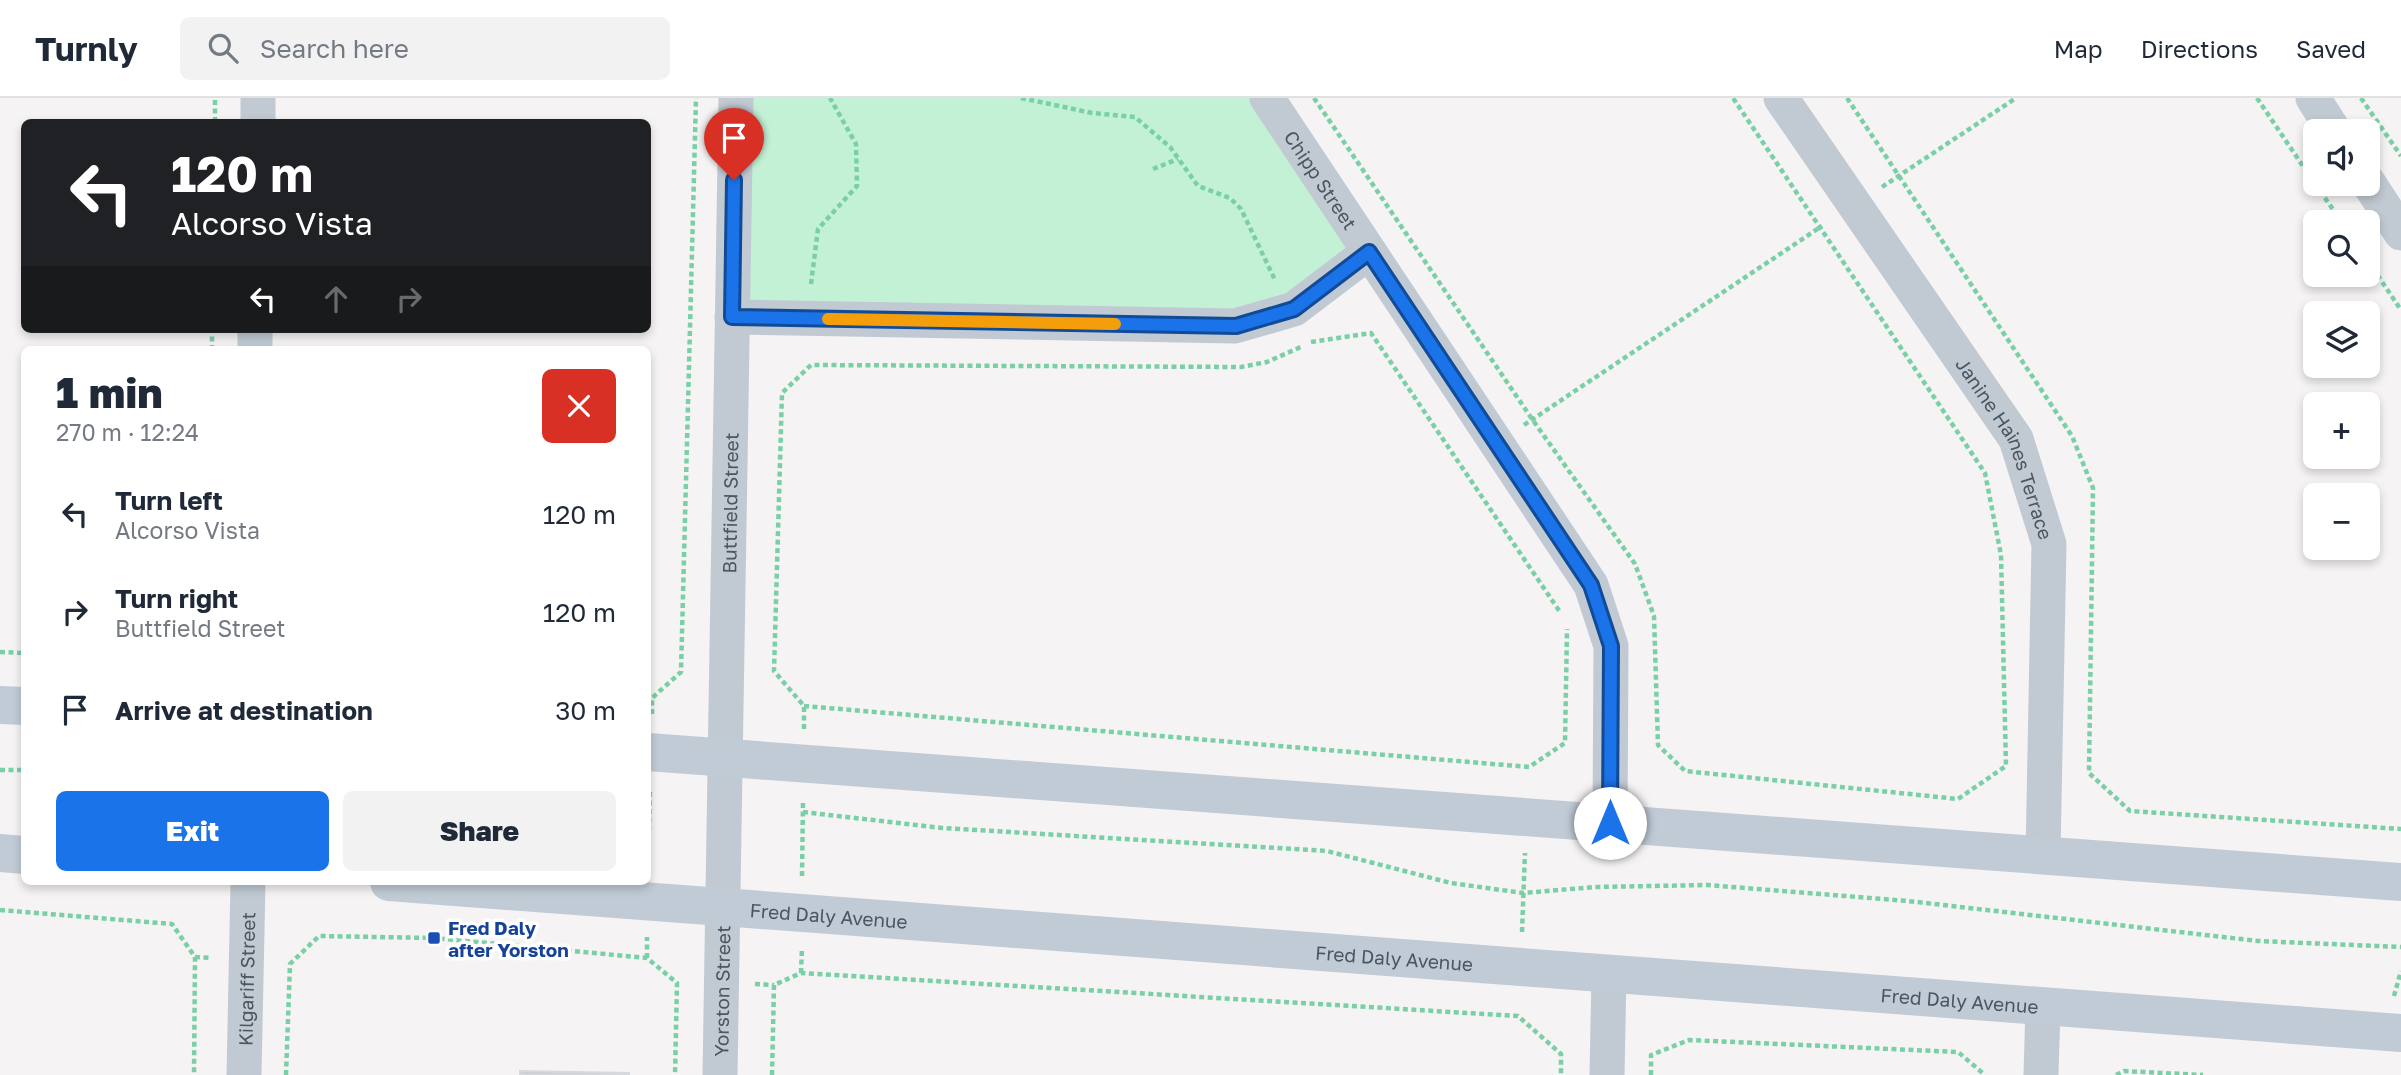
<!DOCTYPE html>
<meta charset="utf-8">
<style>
:root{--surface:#fff;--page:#f2f2f3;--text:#1f2937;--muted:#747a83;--line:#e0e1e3;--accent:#1a73e8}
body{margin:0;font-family:"Golos Text",sans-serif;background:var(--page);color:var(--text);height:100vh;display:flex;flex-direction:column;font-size:26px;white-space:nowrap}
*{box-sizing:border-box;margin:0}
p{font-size:23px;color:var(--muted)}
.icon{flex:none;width:38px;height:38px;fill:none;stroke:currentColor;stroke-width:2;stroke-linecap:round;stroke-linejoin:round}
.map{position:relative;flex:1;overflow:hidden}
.panel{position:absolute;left:21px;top:248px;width:630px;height:539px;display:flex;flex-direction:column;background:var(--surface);border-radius:10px;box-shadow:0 4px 10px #0003}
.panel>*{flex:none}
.guide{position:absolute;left:21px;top:21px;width:630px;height:214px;border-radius:10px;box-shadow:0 4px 10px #0003;background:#202124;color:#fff;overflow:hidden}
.fabs{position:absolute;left:2303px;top:21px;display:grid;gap:14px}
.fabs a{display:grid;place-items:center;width:77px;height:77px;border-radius:10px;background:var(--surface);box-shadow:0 4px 10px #0003;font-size:35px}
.pin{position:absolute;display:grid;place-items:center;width:60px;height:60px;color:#fff;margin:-72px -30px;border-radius:50% 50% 50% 0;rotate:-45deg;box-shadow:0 0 7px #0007}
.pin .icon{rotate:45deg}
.me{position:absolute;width:77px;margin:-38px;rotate:0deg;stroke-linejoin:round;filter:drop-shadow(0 0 5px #0008)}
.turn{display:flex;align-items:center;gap:24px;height:147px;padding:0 35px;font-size:32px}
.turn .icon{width:91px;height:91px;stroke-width:2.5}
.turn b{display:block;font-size:49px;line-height:60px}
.lanes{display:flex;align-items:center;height:66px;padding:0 35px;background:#0003;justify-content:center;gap:35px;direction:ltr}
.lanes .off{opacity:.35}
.round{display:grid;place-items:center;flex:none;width:74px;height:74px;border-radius:10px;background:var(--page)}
.head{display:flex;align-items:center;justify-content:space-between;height:119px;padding:0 35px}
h1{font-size:42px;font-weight:800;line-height:52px}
.button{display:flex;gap:14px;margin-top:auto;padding:14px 35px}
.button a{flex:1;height:80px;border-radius:10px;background:var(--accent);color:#fff;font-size:28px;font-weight:800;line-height:80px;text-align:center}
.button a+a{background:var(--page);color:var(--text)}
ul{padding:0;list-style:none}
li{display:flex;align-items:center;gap:21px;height:98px;padding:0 35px}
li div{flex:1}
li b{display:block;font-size:26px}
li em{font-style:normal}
header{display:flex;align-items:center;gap:42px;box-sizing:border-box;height:98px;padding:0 35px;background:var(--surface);border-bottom:2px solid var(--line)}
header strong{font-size:33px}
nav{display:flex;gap:38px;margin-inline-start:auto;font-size:24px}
.search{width:490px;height:63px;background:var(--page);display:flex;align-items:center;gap:18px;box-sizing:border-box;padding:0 24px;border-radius:10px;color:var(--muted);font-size:26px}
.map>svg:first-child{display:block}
.green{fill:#c3f1d5}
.building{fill:#cdcfd5;stroke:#d7d9de;stroke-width:2}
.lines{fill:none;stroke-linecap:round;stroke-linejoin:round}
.path{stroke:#7ad0a6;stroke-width:4.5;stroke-dasharray:5 3.5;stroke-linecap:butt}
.street{stroke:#c1cad2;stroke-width:35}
.secondary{stroke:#c1cbd6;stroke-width:38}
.route-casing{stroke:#114b97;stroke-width:18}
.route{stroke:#1a73e8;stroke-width:12}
.slow{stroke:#f59e0b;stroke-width:12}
.transit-dot{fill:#1a4fb4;stroke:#fff;stroke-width:2.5}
.labels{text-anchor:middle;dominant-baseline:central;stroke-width:7;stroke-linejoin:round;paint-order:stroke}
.street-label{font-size:19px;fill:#4a5661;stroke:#fff}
.transit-label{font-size:19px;font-weight:bold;fill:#164399;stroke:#fff;text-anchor:start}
</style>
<header>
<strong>Turnly</strong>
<div class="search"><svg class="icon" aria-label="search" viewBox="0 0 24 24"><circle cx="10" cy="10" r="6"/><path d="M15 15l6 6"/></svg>Search here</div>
<nav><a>Map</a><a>Directions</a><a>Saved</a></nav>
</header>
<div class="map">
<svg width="2401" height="977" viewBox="0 0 2401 977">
<rect width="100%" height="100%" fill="#f5f3f3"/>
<!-- green -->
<path class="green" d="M736 0H1267L1369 154 1294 211 732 219Z"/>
<!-- building -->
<path class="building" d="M520 973 629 975V977H520Z"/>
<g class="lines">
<!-- path -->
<g class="path">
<path d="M1021 0 1092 15 1135 19 1170 49 1198 88 1230 100 1241 111 1275 182"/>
<path d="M1314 0 1532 321 1635 466 1654 518 1658 647 1685 673 1958 701 2006 668 2001 457 1985 375 1733 0"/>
<path d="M1847 0 2072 338 2093 390 2089 675 2130 713 2401 731"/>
<path d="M2257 0 2315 86"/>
<path d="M2361 0 2401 58"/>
<path d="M215 24V0"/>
<path d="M1153 71 1178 61"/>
<path d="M2315 86 2342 124"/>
<path d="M1882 89 2016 0"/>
<path d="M2368 163 2401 212"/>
<path d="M811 186 818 131 857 88 856 46 830 0"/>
<path d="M1311 244 1371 235 1560 514"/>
<path d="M212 252V231"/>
<path d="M1524 327 1822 128"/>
<path d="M0 554 24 555"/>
<path d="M804 608 1529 669 1565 645 1567 531"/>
<path d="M652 616V600L681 574 696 0"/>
<path d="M804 631V608L774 573 782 295 811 267 1241 269 1267 264 1303 248"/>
<path d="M0 672H24"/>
<path d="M803 714 942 730 1327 753 1451 785 1523 795 1595 789 1707 787 1908 803 2258 843 2401 849"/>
<path d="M648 767 650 692"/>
<path d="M802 778 803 703"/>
<path d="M0 812 172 826 195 859 194 977"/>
<path d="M1522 834 1525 755"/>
<path d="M195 859 212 860"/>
<path d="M647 860V839"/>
<path d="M801 875 802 850"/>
<path d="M755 886 774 887"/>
<path d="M2394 898 2401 873"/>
<path d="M286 977 290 866 319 838 434 840 647 860 677 885 675 977"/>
<path d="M772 977 774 887 801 875 1518 918 1561 956V977"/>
<path d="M1651 977V957L1689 942 1958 954 1985 977"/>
<path d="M2116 977 2124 973 2203 977"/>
</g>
<!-- street -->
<g class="street">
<path id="s1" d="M1267 0 1591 487 1611 548 1610 725"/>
<path id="s2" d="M1781 0 2016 341 2049 446 2043 757"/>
<path d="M2313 0 2334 33"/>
<path d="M258 24V0"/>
<path d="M2368 84 2401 135"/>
<path d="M732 219 1235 228 1294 211 1369 154"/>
<path d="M255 252V231"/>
<path id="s3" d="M244 977 248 784"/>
<path id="s4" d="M720 977 736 0"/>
<path d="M1607 977 1609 876"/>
<path d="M2041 977 2043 908"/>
</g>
<!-- secondary -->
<g class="secondary">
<path d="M0 607 24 608"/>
<path d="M648 654 2401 784"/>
<path d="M0 755 24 757"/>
<path id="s5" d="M389 784 2401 935"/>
</g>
</g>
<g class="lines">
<!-- route casing -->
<g class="route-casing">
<path id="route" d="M734 82 732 219 1236 228 1294 211 1369 154 1591 487 1611 548 1610 725"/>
</g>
<!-- route -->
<use href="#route" class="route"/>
<!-- slow -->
<path class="slow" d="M828 221 1115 226"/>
</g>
<!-- markers -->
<rect class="transit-dot" x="427" y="833" width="14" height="14" rx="3.5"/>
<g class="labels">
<!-- street labels -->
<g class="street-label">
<text stroke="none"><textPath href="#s1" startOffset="98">Chipp Street</textPath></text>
<text stroke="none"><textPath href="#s2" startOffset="418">Janine Haines Terrace</textPath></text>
<text stroke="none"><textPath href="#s4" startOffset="572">Buttfield Street</textPath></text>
<text stroke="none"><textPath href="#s5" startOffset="441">Fred Daly Avenue</textPath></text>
<text stroke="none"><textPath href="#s5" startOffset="1008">Fred Daly Avenue</textPath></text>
<text stroke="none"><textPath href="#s3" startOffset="96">Kilgariff Street</textPath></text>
<text stroke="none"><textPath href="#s4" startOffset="84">Yorston Street</textPath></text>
<text stroke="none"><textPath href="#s5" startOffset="1575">Fred Daly Avenue</textPath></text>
</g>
<!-- transit labels -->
<g class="transit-label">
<text x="448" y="829">Fred Daly<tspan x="448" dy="22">after Yorston</tspan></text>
</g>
</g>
</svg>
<div class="fabs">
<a><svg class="icon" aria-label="sound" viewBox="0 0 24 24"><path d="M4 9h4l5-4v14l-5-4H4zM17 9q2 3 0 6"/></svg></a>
<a><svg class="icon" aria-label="search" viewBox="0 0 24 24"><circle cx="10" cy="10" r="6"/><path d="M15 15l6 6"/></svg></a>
<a><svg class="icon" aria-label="layers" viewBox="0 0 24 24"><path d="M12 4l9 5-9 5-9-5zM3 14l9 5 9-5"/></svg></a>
<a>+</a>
<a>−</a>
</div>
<div class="pin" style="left:734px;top:82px;background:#d93025"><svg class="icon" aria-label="arrive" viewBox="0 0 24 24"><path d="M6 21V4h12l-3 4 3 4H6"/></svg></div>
<svg class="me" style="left:1610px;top:725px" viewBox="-20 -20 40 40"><circle r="19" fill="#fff"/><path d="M0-13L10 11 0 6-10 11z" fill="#1a73e8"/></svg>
<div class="guide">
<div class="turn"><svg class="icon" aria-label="left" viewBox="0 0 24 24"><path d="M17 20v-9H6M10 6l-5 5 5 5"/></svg><div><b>120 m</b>Alcorso Vista</div></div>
<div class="lanes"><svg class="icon" aria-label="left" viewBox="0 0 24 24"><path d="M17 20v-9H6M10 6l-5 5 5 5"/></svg><svg class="icon off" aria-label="ahead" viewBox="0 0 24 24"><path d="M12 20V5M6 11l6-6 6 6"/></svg><svg class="icon off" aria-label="right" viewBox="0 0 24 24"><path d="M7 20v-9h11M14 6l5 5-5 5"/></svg></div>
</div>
<section class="panel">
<div class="head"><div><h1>1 min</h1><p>270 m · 12:24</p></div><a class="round" style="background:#d93025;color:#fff"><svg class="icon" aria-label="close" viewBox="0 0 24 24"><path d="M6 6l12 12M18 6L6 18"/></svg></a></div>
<ul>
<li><svg class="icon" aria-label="left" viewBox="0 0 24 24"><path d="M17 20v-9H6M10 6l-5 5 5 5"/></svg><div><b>Turn left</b><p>Alcorso Vista</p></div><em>120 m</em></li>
<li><svg class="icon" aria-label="right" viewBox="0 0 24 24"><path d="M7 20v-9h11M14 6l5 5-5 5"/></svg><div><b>Turn right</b><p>Buttfield Street</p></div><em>120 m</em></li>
<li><svg class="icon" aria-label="arrive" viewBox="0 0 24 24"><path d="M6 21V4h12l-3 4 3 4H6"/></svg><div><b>Arrive at destination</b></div><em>30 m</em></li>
</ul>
<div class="button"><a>Exit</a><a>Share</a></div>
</section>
</div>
